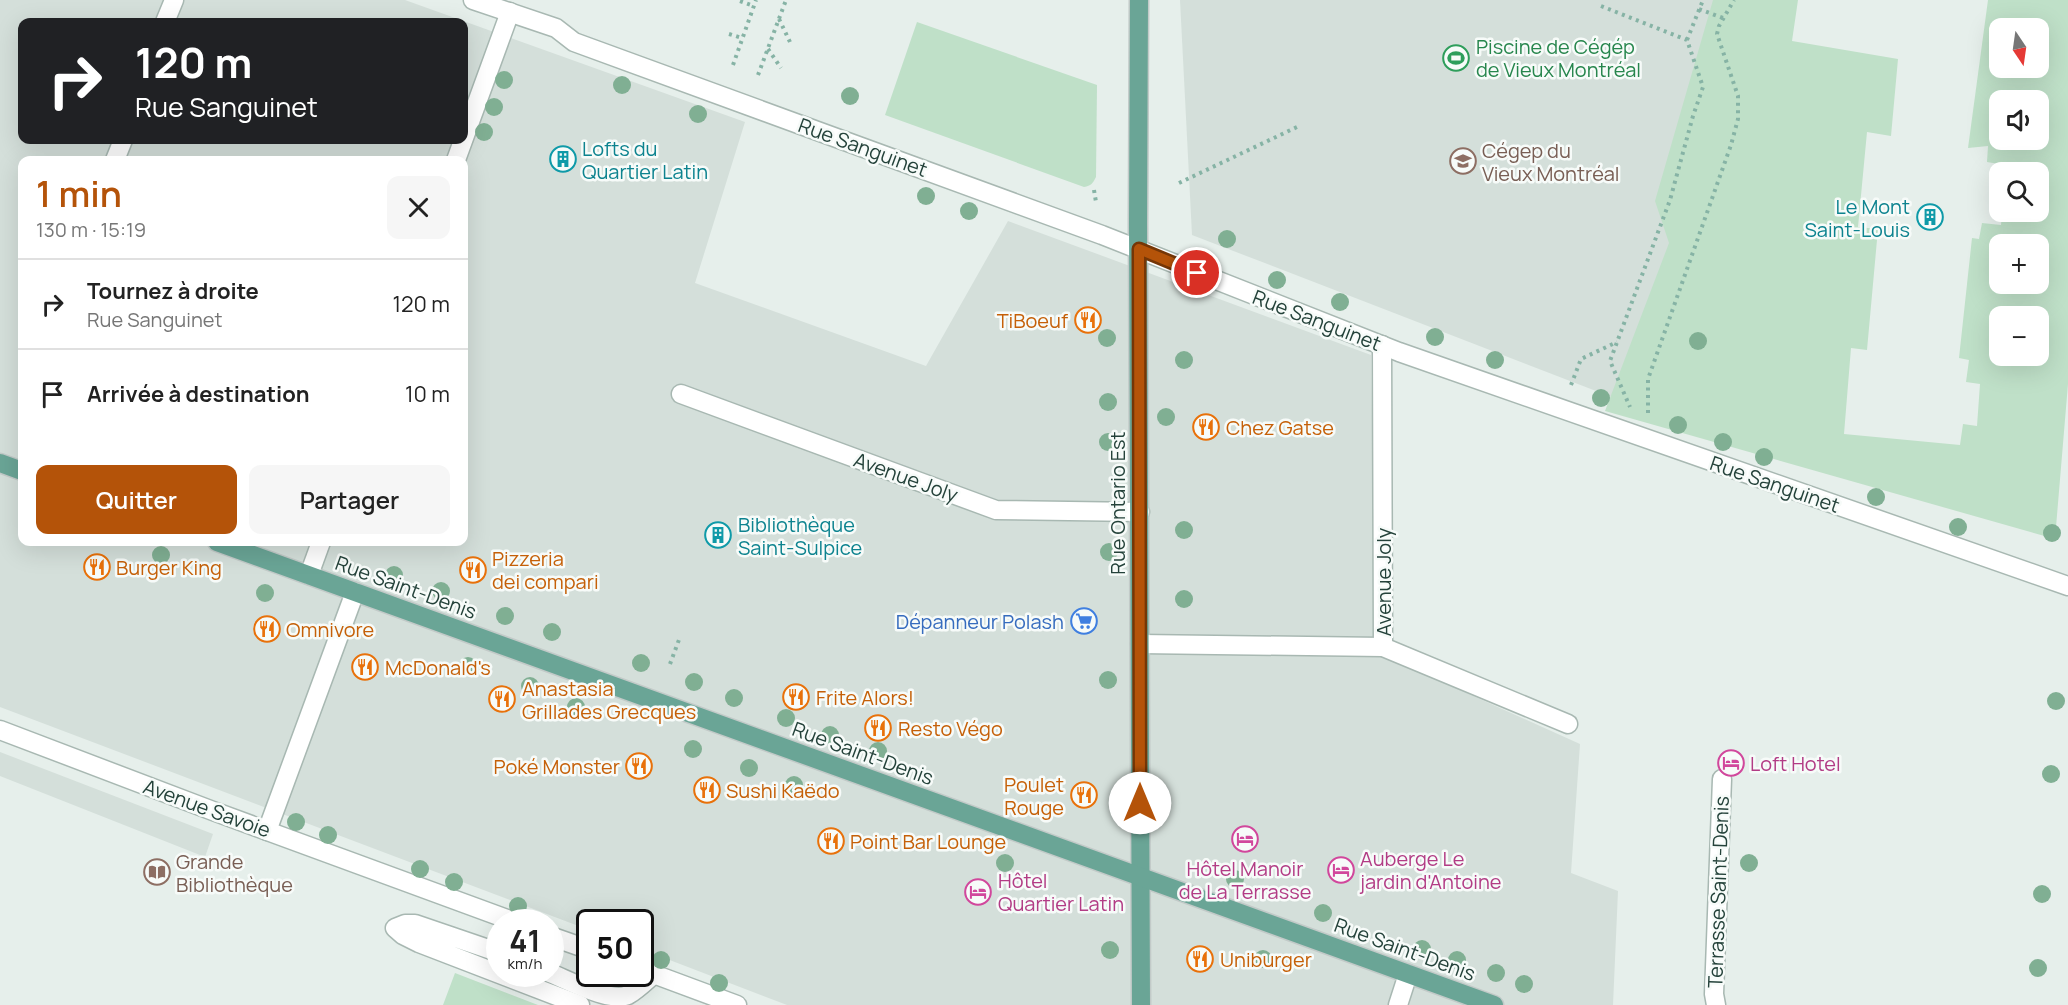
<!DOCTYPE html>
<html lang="fr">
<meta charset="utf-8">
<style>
:root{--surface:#fff;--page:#f6f6f6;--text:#222;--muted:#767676;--line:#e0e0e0;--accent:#b45309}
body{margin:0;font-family:Manrope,sans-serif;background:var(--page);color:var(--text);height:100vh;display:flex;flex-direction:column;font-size:22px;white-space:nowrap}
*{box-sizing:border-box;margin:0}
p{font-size:20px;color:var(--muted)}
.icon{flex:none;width:33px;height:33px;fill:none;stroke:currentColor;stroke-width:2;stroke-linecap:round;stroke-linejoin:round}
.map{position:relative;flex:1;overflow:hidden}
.side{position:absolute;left:18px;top:156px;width:450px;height:390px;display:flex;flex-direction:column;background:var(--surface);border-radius:12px;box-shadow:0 6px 24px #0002}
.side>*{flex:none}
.top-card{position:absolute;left:18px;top:18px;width:450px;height:126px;border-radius:12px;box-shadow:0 6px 24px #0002;background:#202124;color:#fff;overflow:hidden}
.needle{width:39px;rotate:167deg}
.fabs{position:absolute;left:1989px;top:18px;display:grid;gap:12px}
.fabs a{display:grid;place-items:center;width:60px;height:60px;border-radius:12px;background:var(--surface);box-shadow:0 6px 24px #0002;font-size:30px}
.speed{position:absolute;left:486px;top:909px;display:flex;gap:12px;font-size:30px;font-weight:700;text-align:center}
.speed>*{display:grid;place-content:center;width:78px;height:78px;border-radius:50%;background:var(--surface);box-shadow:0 6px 24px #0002;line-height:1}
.speed small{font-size:15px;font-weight:400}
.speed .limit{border:3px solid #111;border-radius:9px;background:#fff;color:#111}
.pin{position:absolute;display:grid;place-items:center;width:51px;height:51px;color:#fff;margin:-26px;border:3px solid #fff;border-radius:50%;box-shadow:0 2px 6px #0007}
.me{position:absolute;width:66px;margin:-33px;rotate:0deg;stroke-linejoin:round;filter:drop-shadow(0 0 4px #0008)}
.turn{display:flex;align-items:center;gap:21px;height:126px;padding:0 18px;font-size:27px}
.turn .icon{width:78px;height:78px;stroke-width:2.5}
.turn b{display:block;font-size:42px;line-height:51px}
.round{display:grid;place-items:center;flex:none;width:63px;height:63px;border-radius:12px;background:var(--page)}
.headline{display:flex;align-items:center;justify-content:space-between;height:102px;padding:0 18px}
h1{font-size:36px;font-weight:600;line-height:45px;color:var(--accent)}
.primary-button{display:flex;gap:12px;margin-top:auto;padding:12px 18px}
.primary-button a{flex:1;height:69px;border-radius:12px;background:var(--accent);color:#fff;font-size:24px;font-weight:600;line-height:69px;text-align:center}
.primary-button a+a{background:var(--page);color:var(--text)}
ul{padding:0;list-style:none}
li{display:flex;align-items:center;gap:18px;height:90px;padding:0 18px;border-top:2px solid var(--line)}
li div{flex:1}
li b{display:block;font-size:22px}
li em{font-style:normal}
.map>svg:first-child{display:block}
.built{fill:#d4dfda;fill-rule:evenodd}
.green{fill:#bfe0c8;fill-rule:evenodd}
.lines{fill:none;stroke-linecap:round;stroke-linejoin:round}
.minor-casing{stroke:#a8b8b2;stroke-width:21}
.major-casing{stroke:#c2cac8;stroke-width:21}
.path{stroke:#86b3a5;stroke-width:4;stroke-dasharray:3 4.5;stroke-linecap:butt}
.minor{stroke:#fff;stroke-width:18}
.major{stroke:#6aa596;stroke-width:18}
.tree{fill:#80af93}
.route-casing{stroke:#753606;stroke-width:15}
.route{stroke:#b45309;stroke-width:10}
.labels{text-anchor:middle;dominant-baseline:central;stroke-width:5;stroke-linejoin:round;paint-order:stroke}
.leisure-label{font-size:20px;fill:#27864d;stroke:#f7fbf9;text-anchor:start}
.street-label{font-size:20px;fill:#24423a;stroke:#f7fbf9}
.culture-label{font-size:20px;fill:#0d838f;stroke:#f7fbf9;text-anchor:start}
.education-label{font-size:20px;fill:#785e54;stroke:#f7fbf9;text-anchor:start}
.food-label{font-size:20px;fill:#c56008;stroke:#f7fbf9;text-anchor:start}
.shop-label{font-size:20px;fill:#366cbe;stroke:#f7fbf9;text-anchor:end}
.hotel-label{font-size:20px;fill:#b23c85;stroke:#f7fbf9;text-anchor:start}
</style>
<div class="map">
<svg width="2068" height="1005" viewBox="0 0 2068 1005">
<rect width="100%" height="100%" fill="#e6efeb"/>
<!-- built -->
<g class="built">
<path d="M0 0H405L745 122 695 283 926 366 1008 221 1371 355 1376 652 1580 744 1571 873 1618 891 1613 1005H787L641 949 640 922H590L589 930 0 707ZM22 22H464V140H22ZM22 160H464V542H22Z"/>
<path d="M1180 0H1765L1661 416 1192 235Z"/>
<path d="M0 752 213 834 205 857 0 776Z"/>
</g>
<!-- green -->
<g class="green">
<path d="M1713 0H1798L1792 41 1898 59 1891 136 1867 132 1858 227 1878 229 1867 350 1851 348 1844 434 1960 445 1963 424 1977 426 1980 384 1966 382 1969 360 1959 358 1972 238 1979 239 1982 223 2001 225 2002 212H2038V172H2005V165L1987 162 1988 146 1968 148 1988 0H2068V384L2055 539 1605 411 1669 243 1655 201ZM2000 28H2038V68H2000ZM2000 100H2038V140H2000ZM2000 244H2038V284H2000ZM2000 316H2038V356H2000Z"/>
<path d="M917 22 1097 85 1096 177C1093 183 1091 186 1084 187L885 115Z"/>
<path d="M455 973 538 1005H443Z"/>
</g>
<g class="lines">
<!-- minor casing -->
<g class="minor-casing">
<g id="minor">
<path d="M473 0 556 28 574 42 1102 235 1399 352 2068 586"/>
<path d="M165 22 174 0"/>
<path d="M115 160 123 140"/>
<path d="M456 160 510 12"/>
<path d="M1382 345 1383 647"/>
<path d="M681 394 996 510 1140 512"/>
<path d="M309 575 321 542"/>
<path d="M1140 644 1383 647 1568 724"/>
<path d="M0 730 213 811 515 922"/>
<path d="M267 831 355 592"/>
<path d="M550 936 590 950"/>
<path d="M500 953 415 924H405L395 928 403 935 419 943 580 1005"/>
<path d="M640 969 737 1005"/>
<path d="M550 973C568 980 610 1003 628 995 637 990 646 981 654 974"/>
<path d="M1398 1005 1408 974"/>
<path d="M1716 1005 1714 994 1722 779"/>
</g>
</g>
<!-- major casing -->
<g class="major-casing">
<g id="major">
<path d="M1139 0 1138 223 1141 1005"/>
<path d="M0 463 22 471"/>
<path d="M217 542 1494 1005"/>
</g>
</g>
<!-- path -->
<g class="path">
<path d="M740 1 754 6"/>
<path d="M1601 6 1687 40 1703 87 1693 116 1670 200 1610 361 1630 407"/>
<path d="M1699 9 1723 18"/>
<path d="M779 19 790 42"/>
<path d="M729 34 742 38"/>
<path d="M1687 40 1703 0"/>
<path d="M768 49 781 68"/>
<path d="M733 65 756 0"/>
<path d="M758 75 786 0"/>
<path d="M1179 183 1297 127"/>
<path d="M1094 190 1096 202"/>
<path d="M1571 385 1581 359 1617 342"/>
<path d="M1648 413V379L1731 145 1738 119V96L1717 34 1719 26 1734 0"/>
<path d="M670 664 680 637"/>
</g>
<!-- minor -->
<use href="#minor" class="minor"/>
<!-- major -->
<use href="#major" class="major"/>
</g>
<!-- trees -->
<g class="tree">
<circle cx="504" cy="80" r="9"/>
<circle cx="622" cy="85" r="9"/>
<circle cx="850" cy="96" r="9"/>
<circle cx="494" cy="107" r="9"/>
<circle cx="698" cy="114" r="9"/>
<circle cx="484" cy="132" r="9"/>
<circle cx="926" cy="196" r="9"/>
<circle cx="969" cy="211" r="9"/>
<circle cx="1227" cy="239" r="9"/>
<circle cx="1277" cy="280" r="9"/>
<circle cx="1340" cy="302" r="9"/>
<circle cx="1435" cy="337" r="9"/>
<circle cx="1107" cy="338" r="9"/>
<circle cx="1698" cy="341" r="9"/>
<circle cx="1184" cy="360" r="9"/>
<circle cx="1495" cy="360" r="9"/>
<circle cx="1601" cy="398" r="9"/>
<circle cx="1108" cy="402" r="9"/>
<circle cx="1166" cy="417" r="9"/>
<circle cx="1678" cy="425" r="9"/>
<circle cx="1108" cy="442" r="9"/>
<circle cx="1723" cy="442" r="9"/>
<circle cx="1764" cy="457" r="9"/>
<circle cx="1876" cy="497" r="9"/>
<circle cx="1958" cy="527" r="9"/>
<circle cx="1184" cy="530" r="9"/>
<circle cx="2052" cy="533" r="9"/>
<circle cx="1109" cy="552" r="9"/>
<circle cx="161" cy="555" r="9"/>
<circle cx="394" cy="575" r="9"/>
<circle cx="441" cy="591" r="9"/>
<circle cx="265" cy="593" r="9"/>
<circle cx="1184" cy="599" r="9"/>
<circle cx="505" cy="616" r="9"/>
<circle cx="552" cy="632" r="9"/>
<circle cx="641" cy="663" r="9"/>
<circle cx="468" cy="666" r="9"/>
<circle cx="1108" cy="680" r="9"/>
<circle cx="694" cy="682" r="9"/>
<circle cx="530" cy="686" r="9"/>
<circle cx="734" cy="698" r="9"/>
<circle cx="2056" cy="701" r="9"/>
<circle cx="576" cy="707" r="9"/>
<circle cx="786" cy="718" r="9"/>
<circle cx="830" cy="735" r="9"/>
<circle cx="693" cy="749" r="9"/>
<circle cx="878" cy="751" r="9"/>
<circle cx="749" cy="768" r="9"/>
<circle cx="2051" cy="774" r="9"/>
<circle cx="794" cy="785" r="9"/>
<circle cx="296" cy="822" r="9"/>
<circle cx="328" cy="835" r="9"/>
<circle cx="1005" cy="863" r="9"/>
<circle cx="1749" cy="863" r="9"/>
<circle cx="420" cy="869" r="9"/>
<circle cx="1235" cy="879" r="9"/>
<circle cx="454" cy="882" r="9"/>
<circle cx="2042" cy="894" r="9"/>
<circle cx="518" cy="906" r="9"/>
<circle cx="1323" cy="913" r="9"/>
<circle cx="1422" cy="949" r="9"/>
<circle cx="1110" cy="950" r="9"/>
<circle cx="1263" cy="959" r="9"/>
<circle cx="661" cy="960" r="9"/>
<circle cx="1457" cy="960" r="9"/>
<circle cx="2038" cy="968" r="9"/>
<circle cx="1496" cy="973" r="9"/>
<circle cx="719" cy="983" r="9"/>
<circle cx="1524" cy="984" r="9"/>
</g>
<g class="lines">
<!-- route casing -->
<g class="route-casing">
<path id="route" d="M1140 803 1139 249 1197 273"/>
</g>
<!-- route -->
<use href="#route" class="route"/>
</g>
<!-- icons -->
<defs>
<g id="stadium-ring" transform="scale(1.35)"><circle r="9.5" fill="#f7fbf9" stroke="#2e9e5b" stroke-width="1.5"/><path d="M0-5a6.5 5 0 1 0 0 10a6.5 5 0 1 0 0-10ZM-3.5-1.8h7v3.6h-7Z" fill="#2e9e5b"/></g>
<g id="building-ring" transform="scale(1.35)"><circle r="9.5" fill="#f7fbf9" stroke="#0f9aa8" stroke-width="1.5"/><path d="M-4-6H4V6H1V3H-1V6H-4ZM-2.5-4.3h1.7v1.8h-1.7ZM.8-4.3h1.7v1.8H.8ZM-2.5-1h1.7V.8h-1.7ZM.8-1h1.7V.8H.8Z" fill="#0f9aa8"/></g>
<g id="university-ring" transform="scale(1.35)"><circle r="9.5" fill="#f7fbf9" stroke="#8d6e63" stroke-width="1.5"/><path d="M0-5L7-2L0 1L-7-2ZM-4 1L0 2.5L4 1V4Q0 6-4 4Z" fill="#8d6e63"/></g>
<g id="restaurant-ring" transform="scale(1.35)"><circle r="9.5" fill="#f7fbf9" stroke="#e8710a" stroke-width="1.5"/><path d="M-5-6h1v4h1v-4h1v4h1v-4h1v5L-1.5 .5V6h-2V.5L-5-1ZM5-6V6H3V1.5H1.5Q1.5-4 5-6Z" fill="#e8710a"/></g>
<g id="supermarket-ring" transform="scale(1.35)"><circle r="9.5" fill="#f7fbf9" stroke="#3f7fe0" stroke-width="1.5"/><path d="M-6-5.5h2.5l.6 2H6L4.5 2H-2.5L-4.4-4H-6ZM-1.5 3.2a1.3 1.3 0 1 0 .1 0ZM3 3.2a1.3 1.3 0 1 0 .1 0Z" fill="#3f7fe0"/></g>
<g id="hotel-ring" transform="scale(1.35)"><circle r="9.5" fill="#f7fbf9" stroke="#d1479c" stroke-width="1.5"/><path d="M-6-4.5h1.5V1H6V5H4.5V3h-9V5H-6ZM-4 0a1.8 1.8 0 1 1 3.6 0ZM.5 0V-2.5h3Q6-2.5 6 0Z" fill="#d1479c"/></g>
<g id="library-ring" transform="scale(1.35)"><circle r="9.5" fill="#f7fbf9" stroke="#8d6e63" stroke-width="1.5"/><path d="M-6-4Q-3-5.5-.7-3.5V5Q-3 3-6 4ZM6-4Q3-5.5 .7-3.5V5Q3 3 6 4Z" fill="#8d6e63"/></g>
</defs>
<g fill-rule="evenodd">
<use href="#stadium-ring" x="1456" y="58"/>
<use href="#building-ring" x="563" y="159"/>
<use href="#university-ring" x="1463" y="161"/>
<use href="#building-ring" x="1930" y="217"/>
<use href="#restaurant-ring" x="1088" y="320"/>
<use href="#restaurant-ring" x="1206" y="427"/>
<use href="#building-ring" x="718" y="535"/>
<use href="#restaurant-ring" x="97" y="567"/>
<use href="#restaurant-ring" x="473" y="570"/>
<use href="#supermarket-ring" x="1084" y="621"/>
<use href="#restaurant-ring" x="267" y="629"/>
<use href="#restaurant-ring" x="365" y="667"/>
<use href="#restaurant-ring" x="796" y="697"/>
<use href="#restaurant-ring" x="502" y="699"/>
<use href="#restaurant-ring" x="878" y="728"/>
<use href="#hotel-ring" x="1731" y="763"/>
<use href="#restaurant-ring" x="639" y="766"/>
<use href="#restaurant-ring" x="707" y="790"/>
<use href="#restaurant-ring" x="1084" y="795"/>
<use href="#hotel-ring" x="1245" y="839"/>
<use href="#restaurant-ring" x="831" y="841"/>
<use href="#hotel-ring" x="1341" y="870"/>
<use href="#library-ring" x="157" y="872"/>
<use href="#hotel-ring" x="978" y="892"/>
<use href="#restaurant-ring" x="1200" y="959"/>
</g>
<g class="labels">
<!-- leisure labels -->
<g class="leisure-label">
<text x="1476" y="46">Piscine de Cégép<tspan x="1476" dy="23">de Vieux Montréal</tspan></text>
</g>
<!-- street labels -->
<g class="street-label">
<text transform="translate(863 147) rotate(20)">Rue Sanguinet</text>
<text transform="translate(1317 320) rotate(21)">Rue Sanguinet</text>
<text transform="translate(906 477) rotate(20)">Avenue Joly</text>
<text transform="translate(1775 484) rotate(19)">Rue Sanguinet</text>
<text transform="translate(1117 503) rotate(-90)">Rue Ontario Est</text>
<text transform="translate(1383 582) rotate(-90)">Avenue Joly</text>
<text transform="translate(406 587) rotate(20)">Rue Saint-Denis</text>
<text transform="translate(863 753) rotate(20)">Rue Saint-Denis</text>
<text transform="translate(207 808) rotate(20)">Avenue Savoie</text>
<text transform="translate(1718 892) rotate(-88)">Terrasse Saint-Denis</text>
<text transform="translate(1405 949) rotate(20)">Rue Saint-Denis</text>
</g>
<!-- culture labels -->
<g class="culture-label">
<text x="582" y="148">Lofts du<tspan x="582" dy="23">Quartier Latin</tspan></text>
<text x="1910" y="206" text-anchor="end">Le Mont<tspan x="1910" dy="23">Saint-Louis</tspan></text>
<text x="738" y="524">Bibliothèque<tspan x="738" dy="23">Saint-Sulpice</tspan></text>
</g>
<!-- education labels -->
<g class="education-label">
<text x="1482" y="150">Cégep du<tspan x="1482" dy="23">Vieux Montréal</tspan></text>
<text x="176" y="861">Grande<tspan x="176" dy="23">Bibliothèque</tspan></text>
</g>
<!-- food labels -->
<g class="food-label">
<text x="1068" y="320" text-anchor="end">TiBoeuf</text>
<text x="1226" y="427">Chez Gatse</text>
<text x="492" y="558">Pizzeria<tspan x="492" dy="23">dei compari</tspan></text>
<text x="116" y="567">Burger King</text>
<text x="286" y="629">Omnivore</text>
<text x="385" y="667">McDonald's</text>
<text x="522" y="688">Anastasia<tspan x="522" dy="23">Grillades Grecques</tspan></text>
<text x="816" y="697">Frite Alors!</text>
<text x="898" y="728">Resto Végo</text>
<text x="620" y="766" text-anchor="end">Poké Monster</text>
<text x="1064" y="784" text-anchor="end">Poulet<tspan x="1064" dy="23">Rouge</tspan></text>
<text x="726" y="790">Sushi Kaëdo</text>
<text x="850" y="841">Point Bar Lounge</text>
<text x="1220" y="959">Uniburger</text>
</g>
<!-- shop labels -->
<g class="shop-label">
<text x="1064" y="621">Dépanneur Polash</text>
</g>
<!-- hotel labels -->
<g class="hotel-label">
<text x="1750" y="763">Loft Hotel</text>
<text x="1360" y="858">Auberge Le<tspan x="1360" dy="23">jardin d'Antoine</tspan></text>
<text x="1245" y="868" text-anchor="middle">Hôtel Manoir<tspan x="1245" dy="23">de La Terrasse</tspan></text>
<text x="998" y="880">Hôtel<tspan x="998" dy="23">Quartier Latin</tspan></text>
</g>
</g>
</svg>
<div class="fabs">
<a><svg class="needle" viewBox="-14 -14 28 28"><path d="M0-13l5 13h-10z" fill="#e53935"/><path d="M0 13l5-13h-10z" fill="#767676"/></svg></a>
<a><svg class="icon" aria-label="sound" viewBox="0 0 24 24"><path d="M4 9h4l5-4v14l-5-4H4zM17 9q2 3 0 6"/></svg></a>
<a><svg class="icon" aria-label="search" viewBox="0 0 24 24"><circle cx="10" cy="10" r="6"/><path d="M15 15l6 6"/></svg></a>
<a>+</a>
<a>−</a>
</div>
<div class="speed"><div>41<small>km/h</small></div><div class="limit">50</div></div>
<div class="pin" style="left:1197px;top:273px;background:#d93025"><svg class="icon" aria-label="arrive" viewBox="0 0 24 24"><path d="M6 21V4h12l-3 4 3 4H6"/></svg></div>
<svg class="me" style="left:1140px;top:803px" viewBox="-20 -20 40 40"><circle r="19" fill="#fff"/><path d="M0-13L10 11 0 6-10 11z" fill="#b45309"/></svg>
<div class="top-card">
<div class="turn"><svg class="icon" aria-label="right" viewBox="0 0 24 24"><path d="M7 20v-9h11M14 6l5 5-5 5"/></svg><div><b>120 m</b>Rue Sanguinet</div></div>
</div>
<section class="side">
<div class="headline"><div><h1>1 min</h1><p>130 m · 15:19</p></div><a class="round"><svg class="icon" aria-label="close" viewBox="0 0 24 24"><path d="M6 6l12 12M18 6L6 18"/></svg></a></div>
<ul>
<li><svg class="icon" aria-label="right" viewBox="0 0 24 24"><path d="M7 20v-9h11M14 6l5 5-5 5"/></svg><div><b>Tournez à droite</b><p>Rue Sanguinet</p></div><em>120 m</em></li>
<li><svg class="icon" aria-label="arrive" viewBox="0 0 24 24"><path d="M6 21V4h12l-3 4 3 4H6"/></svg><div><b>Arrivée à destination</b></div><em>10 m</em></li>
</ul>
<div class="primary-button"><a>Quitter</a><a>Partager</a></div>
</section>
</div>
